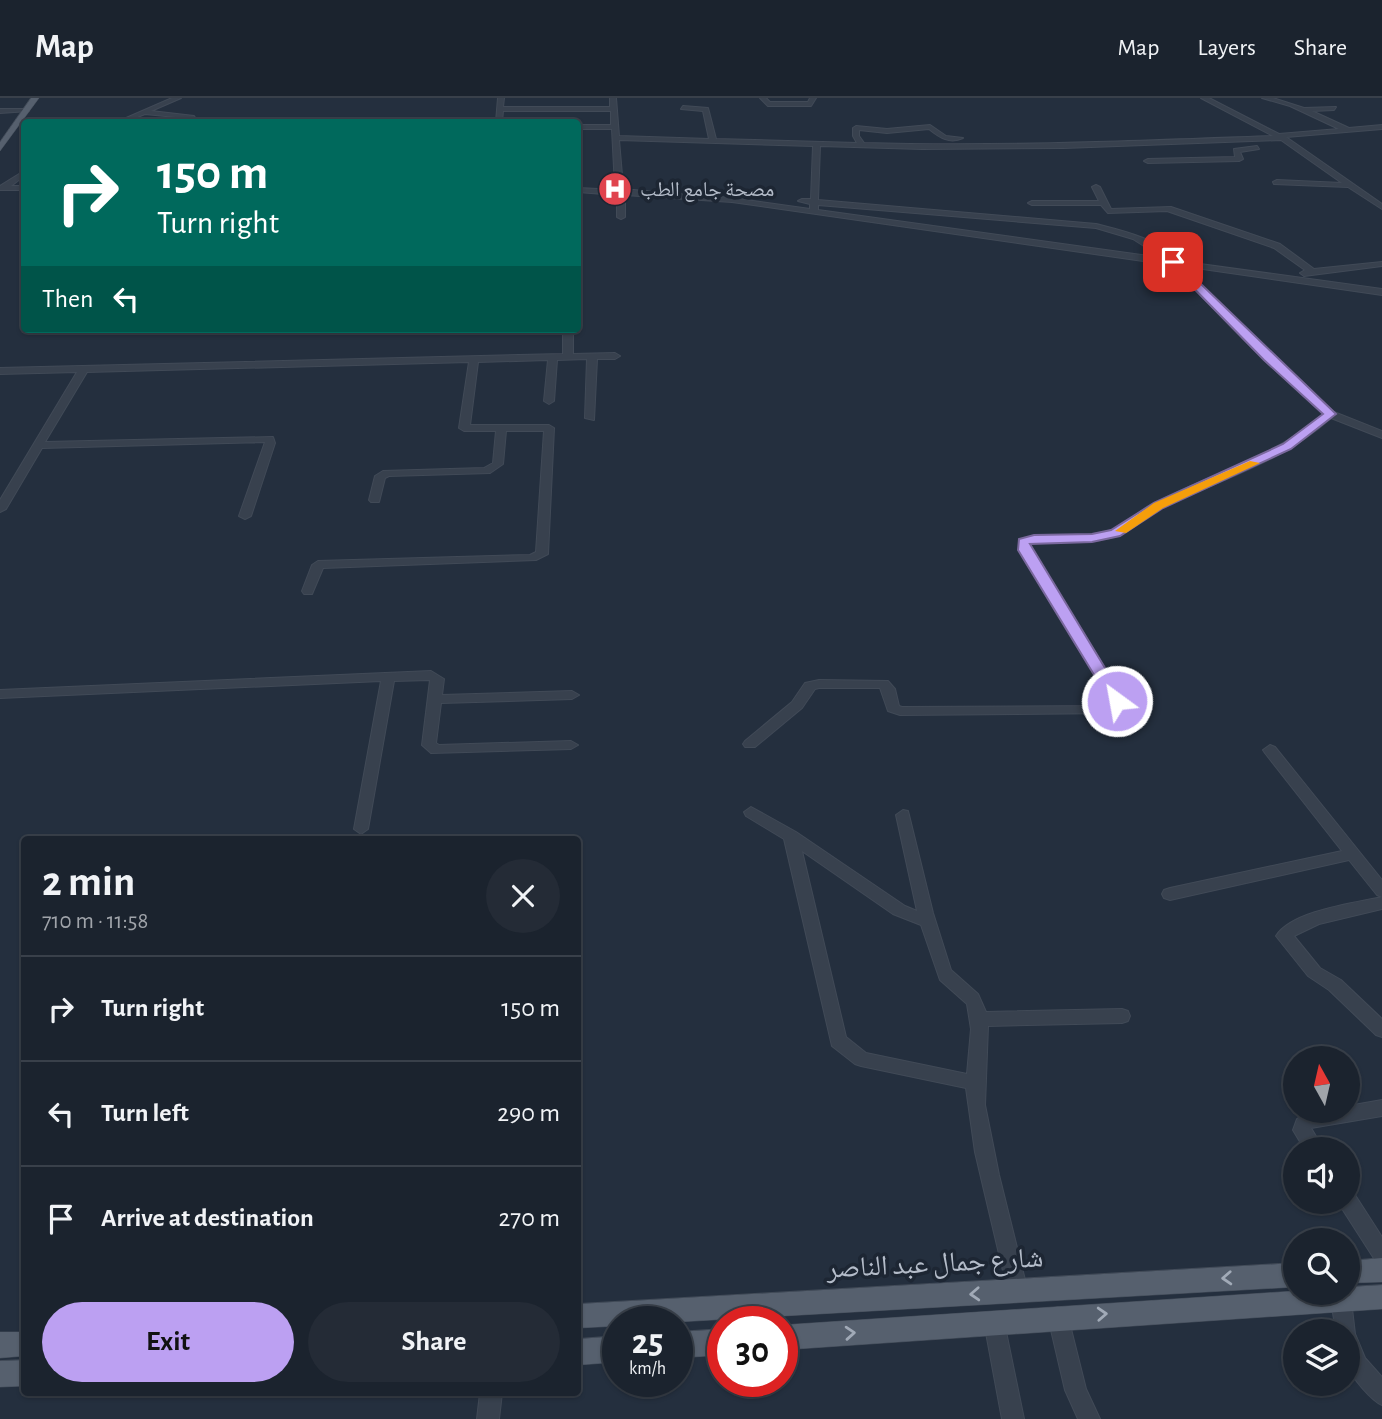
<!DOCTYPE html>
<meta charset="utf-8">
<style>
:root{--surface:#1b232e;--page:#242b36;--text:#f1f3f6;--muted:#a0a4aa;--line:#39404a;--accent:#bca0f2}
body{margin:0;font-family:"Alegreya Sans","Noto Naskh Arabic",sans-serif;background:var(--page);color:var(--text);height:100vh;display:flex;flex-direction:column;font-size:26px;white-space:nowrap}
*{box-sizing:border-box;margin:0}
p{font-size:23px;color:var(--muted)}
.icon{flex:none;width:38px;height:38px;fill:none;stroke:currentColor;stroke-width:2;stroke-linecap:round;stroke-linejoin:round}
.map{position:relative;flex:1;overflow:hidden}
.drawer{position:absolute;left:21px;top:738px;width:560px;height:560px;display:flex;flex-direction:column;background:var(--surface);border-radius:7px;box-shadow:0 2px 5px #0004,0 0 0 2px var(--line)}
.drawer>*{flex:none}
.guide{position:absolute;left:21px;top:21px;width:560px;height:214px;border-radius:7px;box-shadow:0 2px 5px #0004,0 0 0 2px var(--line);background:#00695c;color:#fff;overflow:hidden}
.needle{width:46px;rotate:352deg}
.tools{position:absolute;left:1283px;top:948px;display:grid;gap:14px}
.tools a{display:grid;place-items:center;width:77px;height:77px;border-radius:50%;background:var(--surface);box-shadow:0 2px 5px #0004,0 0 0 2px var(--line);font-size:35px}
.speed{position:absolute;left:602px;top:1208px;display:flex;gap:14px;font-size:35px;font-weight:700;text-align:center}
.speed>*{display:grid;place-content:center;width:91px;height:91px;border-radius:50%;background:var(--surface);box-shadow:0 2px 5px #0004,0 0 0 2px var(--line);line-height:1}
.speed small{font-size:18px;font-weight:400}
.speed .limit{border:10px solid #d22;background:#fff;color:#111}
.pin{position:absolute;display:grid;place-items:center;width:60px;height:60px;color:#fff;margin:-30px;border-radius:14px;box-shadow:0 4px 10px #0006}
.me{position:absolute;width:77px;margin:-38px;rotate:328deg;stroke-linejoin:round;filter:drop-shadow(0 0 5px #0008)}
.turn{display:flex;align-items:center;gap:24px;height:147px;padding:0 21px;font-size:32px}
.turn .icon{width:91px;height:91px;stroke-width:2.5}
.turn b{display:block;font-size:49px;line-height:60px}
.then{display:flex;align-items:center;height:66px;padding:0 21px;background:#0003;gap:14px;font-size:26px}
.round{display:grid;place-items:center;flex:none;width:74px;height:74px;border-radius:37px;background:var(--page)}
.headline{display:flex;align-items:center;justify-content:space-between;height:119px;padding:0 21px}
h1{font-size:42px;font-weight:600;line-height:52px}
.action{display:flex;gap:14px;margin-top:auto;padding:14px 21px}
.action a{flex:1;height:80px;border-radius:42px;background:var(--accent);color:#111;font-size:28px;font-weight:600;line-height:80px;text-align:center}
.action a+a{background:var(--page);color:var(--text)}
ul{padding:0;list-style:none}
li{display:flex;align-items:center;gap:21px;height:105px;padding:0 21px;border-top:2px solid var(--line)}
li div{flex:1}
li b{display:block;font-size:26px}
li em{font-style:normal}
header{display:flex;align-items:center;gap:42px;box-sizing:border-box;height:98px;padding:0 35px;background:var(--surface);border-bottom:2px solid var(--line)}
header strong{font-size:33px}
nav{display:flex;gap:38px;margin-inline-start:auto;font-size:24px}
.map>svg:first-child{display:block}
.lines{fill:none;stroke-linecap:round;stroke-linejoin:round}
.minor-casing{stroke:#414a57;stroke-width:2}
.major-casing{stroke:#414a57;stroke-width:1}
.minor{fill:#38414e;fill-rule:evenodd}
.major{fill:#56606e;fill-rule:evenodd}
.oneway{stroke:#a1aab7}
.route{fill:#bca0f2;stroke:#7a689d;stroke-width:2}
.slow{fill:#f59e0b}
.labels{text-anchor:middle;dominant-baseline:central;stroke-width:7;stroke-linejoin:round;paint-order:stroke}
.far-poi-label{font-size:21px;fill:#b4bcc9;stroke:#1d2633;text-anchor:start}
.near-street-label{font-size:28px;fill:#b4bcc9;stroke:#1d2633}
</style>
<header>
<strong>Map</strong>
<nav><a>Map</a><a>Layers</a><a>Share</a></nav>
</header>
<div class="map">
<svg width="1382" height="1321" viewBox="0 0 1382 1321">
<rect width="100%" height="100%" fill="#242f3e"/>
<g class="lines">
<!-- minor casing -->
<g class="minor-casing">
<g id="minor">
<path d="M172 0H181L151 13 194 18 196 21 145 16 125 24H117Z"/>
<path d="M498 0H504L503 9H610V0H616L619 38 709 41 703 13 681 11 683 8 708 10 716 41 857 45 853 38V30L856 28 887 31 930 27 946 38 963 40C950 46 940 40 929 31L887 35 859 32V38L864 45C1000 49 1137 43 1273 38L1201 0H1209L1279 36 1339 31 1290 8 1262 0H1273L1304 10 1336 9 1334 12 1312 13 1349 30 1382 27V31L1286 39 1382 106V111L1348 89 1274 86 1273 84 1277 82 1342 85 1281 42 1064 50 922 51 820 48 818 102 1096 126C1115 131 1166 142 1171 162L1382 191V197L1182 168 1270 258 1334 314 1382 333V340L1331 320C1283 363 1223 381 1165 408 1146 417 1132 435 1110 440 1083 446 1055 438 1029 446L1031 452 1122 597 1124 606 1115 615 900 617 888 613 880 590H819L815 591 802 610 755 649H745L743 646 745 643 792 604 805 585 819 582 888 583 895 591 899 608 902 609 1107 608 1110 605 1108 597 1019 452V442C1049 432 1080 442 1109 433 1126 428 1138 413 1154 405 1214 375 1272 361 1324 316L1264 262 1171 167 732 104 625 97V119L621 121 617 119V97L578 94V90L618 92 621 91 732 100 810 111V106L798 103 802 101H811L813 48 619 42 623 89 619 91 615 89 612 31H578V27H611V13H503L502 24H496ZM818 107 1096 130 1133 141 1163 160 818 112Z"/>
<path d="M760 0H766L770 4H808L810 0H816L811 8H768Z"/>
<path d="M0 11H26L29 13 0 15Z"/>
<path d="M1257 48 1259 51 1240 54 1243 61 1239 63 1148 65 1144 63 1148 61 1235 59 1234 51Z"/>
<path d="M24 73V78L11 88H24V92H0V88Z"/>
<path d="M1096 87 1100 89 1111 111 1171 109 1280 146 1314 171 1382 164V168L1304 178 1300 175 1305 172 1274 150 1167 113 1108 115 1101 107H1032L1028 105 1032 103H1099L1092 89Z"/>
<path d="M563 231H573V256L615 255 620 258 615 261H597L594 322 585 320 587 261 557 262 554 303 549 306 544 303 548 262 478 264 470 327H549L554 330 548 456 536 462 323 470 312 496H304L302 493 312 467 318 463 530 457 536 454 544 333H506L503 366 490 375 389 378 385 380 379 404H371L369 402 375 378 383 373 484 370 493 365 496 333H464L459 330 469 264 87 274 45 344 273 339 275 345 251 418 245 421 239 418 265 344 42 350 6 411 0 414V402L77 274 0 276V270L563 256Z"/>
<path d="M431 573 444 581 442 597 572 593 579 597 572 601 441 605 436 645 439 647 571 643 578 647 571 651 431 655 422 647 430 582 394 583 368 731 361 736 354 731 381 583 0 600V592Z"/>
<path d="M1270 647 1275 649 1382 782V799L1377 797 1349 762 1170 802 1164 800 1162 796 1164 792 1170 790 1342 753 1265 655 1263 652Z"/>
<path d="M751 709 796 734 905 808 917 813 896 717 903 712 908 713 933 815 951 872 978 896 986 914 1122 911 1128 913 1130 918 1128 923 1122 925 988 928 985 1007 999 1077 1028 1194 1025 1201 1018 1204 1011 1201 1008 1194 975 1054 966 990 861 968 855 966 832 948 784 741 746 718 744 714ZM802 753 893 816 921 827 940 882 967 906 971 931 967 976 866 955 846 939Z"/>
<path d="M1382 799V811L1319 826 1294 838 1320 870 1341 882 1382 921V939L1376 937 1329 892 1308 878 1276 838C1291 813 1354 805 1382 799Z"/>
<path d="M1382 1002V1018L1311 1030 1324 1052H1305L1293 1032 1297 1021 1309 1013H1348V1008Z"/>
<path d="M1348 1094 1355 1097 1382 1139V1165L1375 1162 1341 1109 1339 1104H1348Z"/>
<path d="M1334 1195H1348L1351 1202 1355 1236 1365 1260 1382 1279V1307C1372 1303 1351 1279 1348 1268 1345 1258 1348 1245 1348 1234H1336L1331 1202Z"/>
<path d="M1058 1209 1065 1212 1068 1219 1086 1291 1100 1321H1078L1065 1292 1048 1219 1051 1212Z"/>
<path d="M994 1214 1001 1217 1004 1224 1024 1321H1002L984 1224 987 1217Z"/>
<path d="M480 1295H502L499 1321H477Z"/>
</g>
</g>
<!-- major casing -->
<g class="major-casing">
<g id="major">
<path d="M31 0H39L0 53V44Z"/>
<path d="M1382 1160V1184L1348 1185V1163Z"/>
<path d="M1295 1165V1189L677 1224 618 1223V1228L578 1230V1206Z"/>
<path d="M1382 1187V1211L782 1252V1227L1295 1193V1195H1348V1189Z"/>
<path d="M723 1231V1257L677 1260V1234Z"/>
<path d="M0 1234H24V1258L0 1260Z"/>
<path d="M618 1238V1264L578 1267V1241Z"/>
<path d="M24 1262V1288L0 1289V1263Z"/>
</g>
</g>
<!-- minor -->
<use href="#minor" class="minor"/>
<!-- major -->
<use href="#major" class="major"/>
</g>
<!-- one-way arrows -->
<defs><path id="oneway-chevron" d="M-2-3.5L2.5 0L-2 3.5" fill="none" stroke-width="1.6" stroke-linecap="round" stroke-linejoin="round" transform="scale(1.75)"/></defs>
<g class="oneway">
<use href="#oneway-chevron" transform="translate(1227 1180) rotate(177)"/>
<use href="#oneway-chevron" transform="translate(975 1196) rotate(177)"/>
<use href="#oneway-chevron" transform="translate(1102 1216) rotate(-3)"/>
<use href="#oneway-chevron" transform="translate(850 1235) rotate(-4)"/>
</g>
<!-- route -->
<path class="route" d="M1170 162H1176L1336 316 1291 351 1163 410 1120 438 1092 444 1030 446 1125 603 1117 608 1110 603 1018 452 1019 441 1034 437 1092 436 1111 432 1154 405 1283 346 1323 316 1264 262 1170 166Z"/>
<!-- slow -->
<path class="slow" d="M1250 363 1260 365 1163 410 1126 435 1115 433 1154 405Z"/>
<!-- icons -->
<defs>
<g id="hospital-disc" transform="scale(1.75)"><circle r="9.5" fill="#e0444e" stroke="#1d2633"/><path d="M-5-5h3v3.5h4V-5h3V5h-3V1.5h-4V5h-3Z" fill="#fff"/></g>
</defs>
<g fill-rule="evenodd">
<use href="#hospital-disc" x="615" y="91"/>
</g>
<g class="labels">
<!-- far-poi labels -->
<g class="far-poi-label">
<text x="640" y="91">مصحة جامع الطب</text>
</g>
<!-- near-street labels -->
<g class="near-street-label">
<text transform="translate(935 1166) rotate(-3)">شارع جمال عبد الناصر</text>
</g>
</g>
</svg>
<div class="tools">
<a><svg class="needle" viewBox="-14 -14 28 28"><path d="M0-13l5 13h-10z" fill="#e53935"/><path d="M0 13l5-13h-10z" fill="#a0a4aa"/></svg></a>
<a><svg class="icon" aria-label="sound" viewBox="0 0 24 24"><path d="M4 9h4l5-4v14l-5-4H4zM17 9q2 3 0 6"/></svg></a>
<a><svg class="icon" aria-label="search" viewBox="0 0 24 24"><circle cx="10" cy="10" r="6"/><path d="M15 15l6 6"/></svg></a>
<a><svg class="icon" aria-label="layers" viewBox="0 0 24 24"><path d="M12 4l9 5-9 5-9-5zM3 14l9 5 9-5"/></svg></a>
</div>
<div class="speed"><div>25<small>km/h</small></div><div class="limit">30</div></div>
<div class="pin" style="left:1173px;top:164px;background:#d93025"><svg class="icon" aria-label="arrive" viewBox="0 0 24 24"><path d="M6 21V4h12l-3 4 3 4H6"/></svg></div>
<svg class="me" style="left:1117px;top:603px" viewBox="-20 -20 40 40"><circle r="17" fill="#bca0f2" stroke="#fff" stroke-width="3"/><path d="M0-11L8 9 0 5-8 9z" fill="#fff"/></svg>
<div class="guide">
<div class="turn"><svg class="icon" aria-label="right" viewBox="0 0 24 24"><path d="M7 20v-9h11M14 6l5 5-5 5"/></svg><div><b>150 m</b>Turn right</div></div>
<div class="then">Then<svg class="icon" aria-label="left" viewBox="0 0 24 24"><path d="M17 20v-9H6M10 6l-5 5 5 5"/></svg></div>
</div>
<section class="drawer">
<div class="headline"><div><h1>2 min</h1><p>710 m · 11:58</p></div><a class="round"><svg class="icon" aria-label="close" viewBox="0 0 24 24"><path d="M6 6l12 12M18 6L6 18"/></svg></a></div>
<ul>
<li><svg class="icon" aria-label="right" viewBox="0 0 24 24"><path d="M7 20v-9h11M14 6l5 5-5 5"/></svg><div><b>Turn right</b></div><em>150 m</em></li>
<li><svg class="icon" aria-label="left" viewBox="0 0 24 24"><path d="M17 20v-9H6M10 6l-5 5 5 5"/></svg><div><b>Turn left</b></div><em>290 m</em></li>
<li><svg class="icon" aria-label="arrive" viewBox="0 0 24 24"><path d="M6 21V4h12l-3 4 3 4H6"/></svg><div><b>Arrive at destination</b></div><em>270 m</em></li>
</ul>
<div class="action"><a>Exit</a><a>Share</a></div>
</section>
</div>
